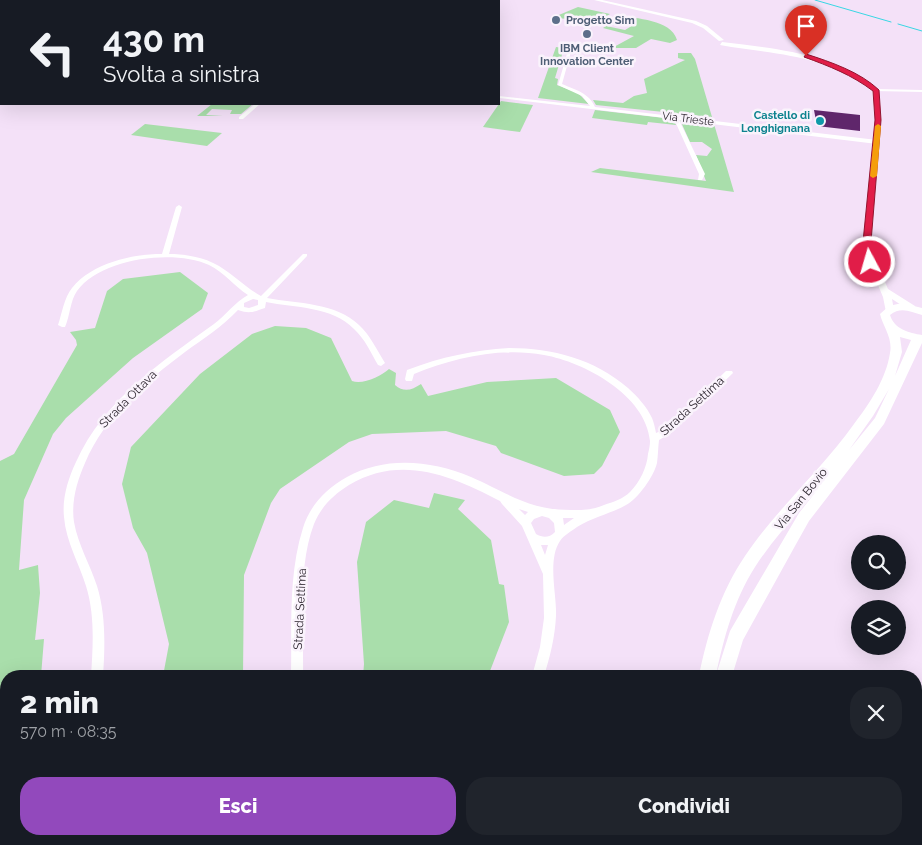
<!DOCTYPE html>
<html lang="it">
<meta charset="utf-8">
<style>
:root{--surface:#171b24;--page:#20242c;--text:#f1f3f6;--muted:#9ea1a6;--accent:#9249bc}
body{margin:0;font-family:Raleway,sans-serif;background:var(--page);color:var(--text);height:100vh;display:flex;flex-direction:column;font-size:19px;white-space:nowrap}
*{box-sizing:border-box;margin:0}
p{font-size:16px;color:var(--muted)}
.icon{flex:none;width:28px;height:28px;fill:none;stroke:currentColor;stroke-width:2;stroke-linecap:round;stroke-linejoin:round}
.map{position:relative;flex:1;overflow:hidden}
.side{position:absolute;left:0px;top:670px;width:922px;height:175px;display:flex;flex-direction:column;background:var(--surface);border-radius:20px 20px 0 0;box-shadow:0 5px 20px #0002}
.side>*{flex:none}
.banner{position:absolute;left:0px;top:0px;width:500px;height:105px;box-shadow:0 5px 20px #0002;background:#171b24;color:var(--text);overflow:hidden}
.tools{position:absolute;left:851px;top:535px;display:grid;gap:10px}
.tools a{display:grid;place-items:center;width:55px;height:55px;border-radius:50%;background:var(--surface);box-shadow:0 5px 20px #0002;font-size:25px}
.pin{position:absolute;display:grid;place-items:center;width:42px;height:42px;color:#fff;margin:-51px -21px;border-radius:50% 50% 50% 0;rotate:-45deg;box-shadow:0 0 5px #0007}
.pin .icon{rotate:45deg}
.me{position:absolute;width:55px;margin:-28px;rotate:354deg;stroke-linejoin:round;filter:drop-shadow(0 0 4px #0008)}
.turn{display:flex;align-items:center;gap:18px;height:105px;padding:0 20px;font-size:22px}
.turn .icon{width:65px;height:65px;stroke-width:2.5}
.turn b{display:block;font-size:35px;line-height:42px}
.round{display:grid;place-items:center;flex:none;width:52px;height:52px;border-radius:20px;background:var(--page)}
.head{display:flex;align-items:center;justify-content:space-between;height:85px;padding:0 20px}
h1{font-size:30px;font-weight:800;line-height:38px}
.action{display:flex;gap:10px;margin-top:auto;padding:10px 20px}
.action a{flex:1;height:58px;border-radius:20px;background:var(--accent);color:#fff;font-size:20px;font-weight:800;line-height:58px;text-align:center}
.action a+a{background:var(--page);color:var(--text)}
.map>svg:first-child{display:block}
.green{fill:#a9deab}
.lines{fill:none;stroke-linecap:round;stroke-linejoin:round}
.stream{stroke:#38d7e3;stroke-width:1}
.building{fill:#5f266b}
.minor{fill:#fff;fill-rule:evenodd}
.tertiary{fill:#fff;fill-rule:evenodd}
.secondary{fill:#fff;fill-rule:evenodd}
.route{fill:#e11d48;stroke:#92132f}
.slow{fill:#f59e0b}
.service-dot{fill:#5c6f8a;stroke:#faf3fc;stroke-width:2}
.culture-dot{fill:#0f9aa8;stroke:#faf3fc;stroke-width:2}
.labels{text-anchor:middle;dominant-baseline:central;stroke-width:5;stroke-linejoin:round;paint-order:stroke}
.far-service-label{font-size:11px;font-weight:bold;fill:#4e5e75;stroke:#faf3fc;text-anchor:start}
.far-culture-label{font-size:11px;font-weight:bold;fill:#0d838f;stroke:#faf3fc;text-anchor:end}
.far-street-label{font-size:11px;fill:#2d262f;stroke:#faf3fc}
.street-label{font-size:12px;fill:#2d262f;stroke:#faf3fc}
</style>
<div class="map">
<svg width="922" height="845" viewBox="0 0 922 845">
<rect width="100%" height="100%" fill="#f4e1f8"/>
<!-- green -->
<g class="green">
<path d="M0 0H145L1 1 0 78Z"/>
<path d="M578 7 610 14C591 25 593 18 575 19 567 19 563 19 554 17Z"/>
<path d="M618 15C636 19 671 19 677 40L670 43 651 39 636 48H612L634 36 603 28 606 26 625 30 635 24 612 19Z"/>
<path d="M556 47 564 48 555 78 558 79 557 85 578 93 589 104 538 98Z"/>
<path d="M678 53H691L695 59 712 117 596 105 593 100 623 103 634 96 647 93 644 79 685 60 678 58Z"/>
<path d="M501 101 533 105 520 132 483 127Z"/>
<path d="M212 104H253L241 114H230L232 110 212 109 206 115 223 116H197Z"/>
<path d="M595 110 673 119 676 125 648 122 647 125 592 118Z"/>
<path d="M680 120 714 124 734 192 591 172 600 168 706 181 696 155 707 156 712 149 702 142H690Z"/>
<path d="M145 124 222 133 207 146 131 135Z"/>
<path d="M180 272 208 293 202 309 133 358 66 418 53 434 24 500 19 570 38 565 40 593 35 640 44 639 41 676H6V752L0 758V461L14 454 77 345 76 340 70 332 95 328 107 291 123 279Z"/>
<path d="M275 326 306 328 331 338 352 381C363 385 381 376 389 369L396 373 395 385C404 393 412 390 421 384L428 396 487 382 556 378 610 410 620 432 602 466 594 474 564 476 501 453 496 446 446 431 372 434 349 442 280 489 271 503 244 575 243 676H163L169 644 147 553 133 528 122 484 131 447 200 374 252 334Z"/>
<path d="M434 493 465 500 458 509 491 540 499 584 504 585 509 622 490 671 487 676H363L364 664 357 562 366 522 394 500 429 508Z"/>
<path d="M89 839H200L198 845H85Z"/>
<path d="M327 839H417L411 845H325Z"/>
</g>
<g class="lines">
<!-- stream -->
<g class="stream">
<path d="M815 0 891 22"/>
<path d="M898 24 922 31"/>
</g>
</g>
<!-- building -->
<path class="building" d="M814 110 860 115V131L817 126Z"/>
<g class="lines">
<!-- minor -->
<g class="minor">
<path d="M345 0H350L351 1H347Z"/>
<path d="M427 0H432L433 1H429Z"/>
<path d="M569 47 572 48 562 84C576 90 589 93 595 107L877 140 880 142 877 144 679 120 705 174 702 180H698L699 174 674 119 499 98V96L590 106 582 96 558 85Z"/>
<path d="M876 89 922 90V92L874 91Z"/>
<path d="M255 104H260L243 119H239V117Z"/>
<path d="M179 205 182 207 169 254C185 254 204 257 219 266 234 275 246 288 261 296L303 254H307V256L267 298C298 304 335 302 359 325 370 335 377 350 385 363L381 366 378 365C371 353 365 339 354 329 332 306 295 308 266 302L265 308C253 312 250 314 238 310 223 326 203 339 185 352 145 382 105 416 85 463 77 481 71 502 74 522 78 545 90 564 97 586 106 615 105 646 103 676H91C93 646 95 615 86 586 79 563 66 542 64 517 62 498 68 479 76 462 104 400 160 363 214 324 226 315 235 302 248 295 234 286 224 272 209 265 174 249 101 258 77 291 70 301 70 316 65 327H62L58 325C62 313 64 298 72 288 92 263 132 254 162 254L176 207ZM253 299 258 300V305L249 308 244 307V303Z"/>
<path d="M509 348C553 348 594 359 628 388 637 396 647 407 652 418 654 423 655 428 656 433L665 429 726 371H732L733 373 671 433 659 440C658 448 658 456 657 463 654 476 638 499 626 505 610 514 593 517 577 527 572 531 564 535 560 541 547 560 557 595 556 616 555 637 550 657 544 676H532L540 647 544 618 543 574 522 526 502 504 500 501C452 476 401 454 349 485 333 495 321 507 314 524 297 568 304 630 303 676H291C292 627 288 575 303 528 310 505 326 489 347 477 385 456 431 460 471 477 508 493 528 510 571 510 585 510 591 510 604 505 613 502 623 499 630 492 640 482 647 467 648 454 649 450 650 445 650 441 646 395 584 362 544 355 500 347 454 358 414 374L412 381H406L405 379 407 370C441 357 474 350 509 348ZM519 509 528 512 525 515ZM542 516 549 518 554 523 555 532C549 538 543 538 536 534L531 523 534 519ZM563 518H574L564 525ZM541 545H548L545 555Z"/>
<path d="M6 832V839H14L12 844 0 845V836Z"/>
<path d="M252 839H266L264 845H250Z"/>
<path d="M469 839H483L481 845H467Z"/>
</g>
<!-- tertiary -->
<g class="tertiary">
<path d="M594 0H602L696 21 707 26 724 40 719 41 703 28 692 23Z"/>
<path d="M722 42C778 49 830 53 877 88L881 120 871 249 888 289 915 306V310H909L892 299 894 310 892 312H886L883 297 863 249 875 120 872 90C824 54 777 55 720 45Z"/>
</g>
<!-- secondary -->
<g class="secondary">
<path d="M902 303 922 308V315C911 312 901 306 890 315 894 329 909 333 922 335V343L884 424 809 521 795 546 743 640 732 676H699C707 635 721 591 745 556 776 510 821 470 854 424 870 403 886 379 890 353 893 338 883 327 880 314L889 306ZM900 337 911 340 895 376 902 352ZM889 389 875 418 849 450 873 416ZM818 489 799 513 730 631 716 675C724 637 734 600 755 567 773 539 797 514 818 489Z"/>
<path d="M632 839H652L650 845H630Z"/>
<path d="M675 839H705L708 845H677Z"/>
<path d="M725 839H752L750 845H722Z"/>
</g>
</g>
<!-- route -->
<path class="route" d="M806 54C831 62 860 72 879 90L881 120 871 242 873 263 865 262 863 242 875 120 873 91C852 75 829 66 804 57Z"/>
<!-- slow -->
<path class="slow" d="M878 124 881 126 877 176 873 178 870 176 875 126Z"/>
<!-- markers -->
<g class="service-dot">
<circle cx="556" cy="20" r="5"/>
<circle cx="587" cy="34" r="5"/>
</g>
<circle class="culture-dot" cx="820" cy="121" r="5"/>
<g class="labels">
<!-- far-service labels -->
<g class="far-service-label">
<text x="566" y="20">Progetto Sim</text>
<text x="587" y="48" text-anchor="middle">IBM Client<tspan x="587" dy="13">Innovation Center</tspan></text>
</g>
<!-- far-culture labels -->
<g class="far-culture-label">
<text x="810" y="115">Castello di<tspan x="810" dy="13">Longhignana</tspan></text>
</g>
<!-- far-street labels -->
<g class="far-street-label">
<text transform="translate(688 119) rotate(7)">Via Trieste</text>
</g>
<!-- street labels -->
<g class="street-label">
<text transform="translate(128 399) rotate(-45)">Strada Ottava</text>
<text transform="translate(692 406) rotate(-42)">Strada Settima</text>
<text transform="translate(801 499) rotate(-51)">Via San Bovio</text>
<text transform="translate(300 609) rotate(-87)">Strada Settima</text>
</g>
</g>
</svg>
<div class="tools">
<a><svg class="icon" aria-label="search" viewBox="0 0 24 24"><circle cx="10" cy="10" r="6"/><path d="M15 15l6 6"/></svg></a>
<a><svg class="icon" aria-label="layers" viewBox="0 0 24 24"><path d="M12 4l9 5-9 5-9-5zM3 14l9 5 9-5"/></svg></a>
</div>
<div class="pin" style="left:806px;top:56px;background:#d93025"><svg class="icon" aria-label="arrive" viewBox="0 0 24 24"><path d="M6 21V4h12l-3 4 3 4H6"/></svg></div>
<svg class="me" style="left:870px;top:262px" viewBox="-20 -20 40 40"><circle r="17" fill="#e11d48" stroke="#fff" stroke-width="3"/><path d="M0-11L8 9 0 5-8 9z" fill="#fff"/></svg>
<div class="banner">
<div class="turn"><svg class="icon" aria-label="left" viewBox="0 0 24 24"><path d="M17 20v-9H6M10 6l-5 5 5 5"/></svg><div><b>430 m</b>Svolta a sinistra</div></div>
</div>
<section class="side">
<div class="head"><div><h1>2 min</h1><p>570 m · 08:35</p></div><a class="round"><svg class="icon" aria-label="close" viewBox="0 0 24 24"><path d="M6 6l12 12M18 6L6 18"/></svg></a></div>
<div class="action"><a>Esci</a><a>Condividi</a></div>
</section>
</div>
